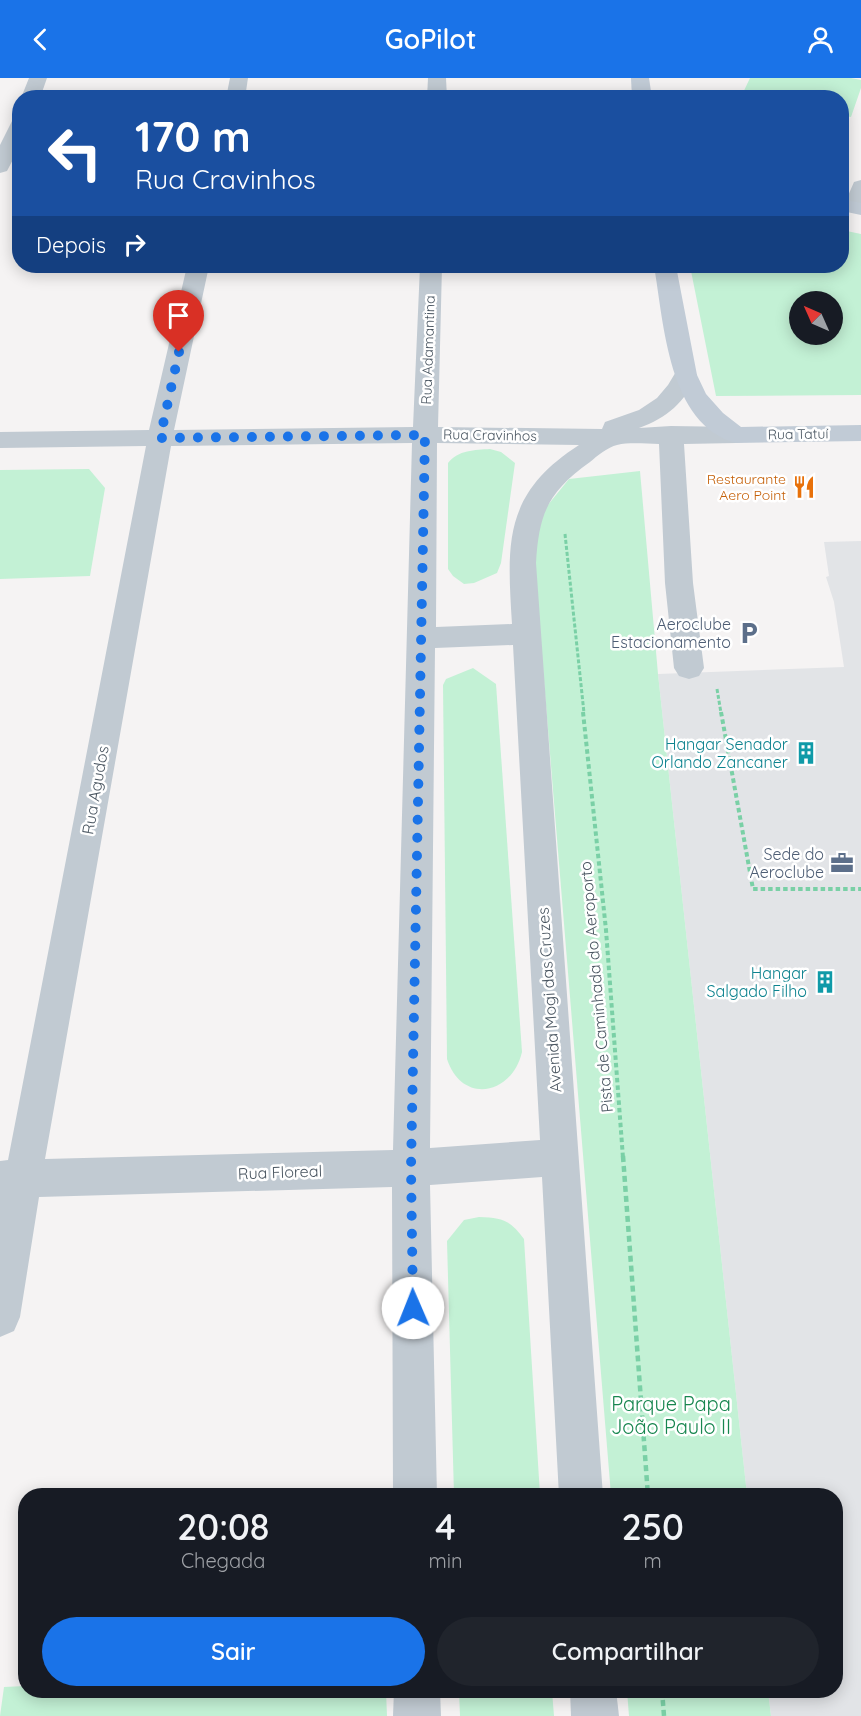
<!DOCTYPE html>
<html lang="pt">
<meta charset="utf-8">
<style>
:root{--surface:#171b24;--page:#20242c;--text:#f1f3f6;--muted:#9ea1a6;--accent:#1a73e8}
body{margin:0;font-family:Quicksand,sans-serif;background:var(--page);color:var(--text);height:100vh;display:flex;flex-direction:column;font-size:22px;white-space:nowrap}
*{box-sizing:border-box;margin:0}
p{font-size:20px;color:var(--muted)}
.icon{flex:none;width:33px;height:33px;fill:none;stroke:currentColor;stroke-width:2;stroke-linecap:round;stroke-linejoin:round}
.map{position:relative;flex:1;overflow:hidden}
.details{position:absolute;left:18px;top:1410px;width:825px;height:210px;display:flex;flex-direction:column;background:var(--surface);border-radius:24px;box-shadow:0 3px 15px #0003}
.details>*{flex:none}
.top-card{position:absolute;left:12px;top:12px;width:837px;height:183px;border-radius:24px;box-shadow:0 3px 15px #0003;background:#1a4fa0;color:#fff;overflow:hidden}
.needle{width:39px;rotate:315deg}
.buttons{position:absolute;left:789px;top:213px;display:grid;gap:12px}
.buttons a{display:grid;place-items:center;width:54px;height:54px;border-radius:50%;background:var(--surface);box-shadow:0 3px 15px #0003;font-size:30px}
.pin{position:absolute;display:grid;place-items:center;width:51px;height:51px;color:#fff;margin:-62px -26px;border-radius:50% 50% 50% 0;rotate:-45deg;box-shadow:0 0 6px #0007}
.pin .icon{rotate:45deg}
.me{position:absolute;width:66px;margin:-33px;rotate:359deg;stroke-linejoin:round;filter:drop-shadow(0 0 4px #0008)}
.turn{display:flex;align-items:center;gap:21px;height:126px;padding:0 24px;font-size:27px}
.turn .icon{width:78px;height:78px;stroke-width:2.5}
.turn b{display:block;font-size:42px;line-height:51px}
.then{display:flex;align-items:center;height:57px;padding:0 24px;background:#0003;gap:12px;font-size:22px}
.eta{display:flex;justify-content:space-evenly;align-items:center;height:102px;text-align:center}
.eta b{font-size:36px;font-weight:600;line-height:42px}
.button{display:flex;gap:12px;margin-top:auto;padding:12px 24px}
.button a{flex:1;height:69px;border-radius:36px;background:var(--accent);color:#fff;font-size:24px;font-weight:600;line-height:69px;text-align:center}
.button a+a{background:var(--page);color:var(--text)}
header{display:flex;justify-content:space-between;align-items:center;height:78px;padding:0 24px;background:var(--accent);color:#fff;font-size:27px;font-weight:600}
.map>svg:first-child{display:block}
.airport{fill:#e2e4e7}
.green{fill:#c3f1d5;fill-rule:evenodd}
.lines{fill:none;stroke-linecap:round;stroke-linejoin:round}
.path-far2{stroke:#7ad0a6;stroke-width:3;stroke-dasharray:4 2;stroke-linecap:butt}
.path-far1{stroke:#7ad0a6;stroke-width:4;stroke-dasharray:4.5 3;stroke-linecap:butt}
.path{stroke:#7ad0a6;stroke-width:4.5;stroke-dasharray:6 4;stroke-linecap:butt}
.street{fill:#c1cad2;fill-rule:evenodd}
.secondary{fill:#c1cbd6;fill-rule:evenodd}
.route{stroke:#1a73e8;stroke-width:10;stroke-dasharray:0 18}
.labels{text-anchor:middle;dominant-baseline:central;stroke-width:5;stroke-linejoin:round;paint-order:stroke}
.far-street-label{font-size:14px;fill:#4a5661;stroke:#fff}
.far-food-label{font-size:14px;fill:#c56008;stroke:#fff;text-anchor:end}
.service-label{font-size:16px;fill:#4e5e75;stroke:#fff;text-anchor:end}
.culture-label{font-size:16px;fill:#0d838f;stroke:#fff;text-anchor:end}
.street-label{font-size:16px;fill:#4a5661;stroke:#fff}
.near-park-label{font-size:20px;fill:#17864f;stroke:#fff}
</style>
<header><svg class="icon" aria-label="back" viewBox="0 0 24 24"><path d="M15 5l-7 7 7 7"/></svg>GoPilot<svg class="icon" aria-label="person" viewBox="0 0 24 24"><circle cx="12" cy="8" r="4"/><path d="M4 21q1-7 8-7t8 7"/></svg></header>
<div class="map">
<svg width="861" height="1638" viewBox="0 0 861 1638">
<rect width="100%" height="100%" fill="#f5f3f3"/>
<!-- airport -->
<path class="airport" d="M861 463V1638H771L768 1613 836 1612V1418L747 1417 658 596 844 589 834 524 826 499 829 498 824 464Z"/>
<!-- green -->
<g class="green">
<path d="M750 0H851L861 2V10L851 39 842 38V20L741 19Z"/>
<path d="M842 152 861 156V317L716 318 690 188H842ZM800 224H832V256H800Z"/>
<path d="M490 371 501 374 515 385 501 485 497 495 474 505 464 506 453 498 448 491V385C458 372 475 372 490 371Z"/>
<path d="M89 391 105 410 90 498 0 501V392Z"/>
<path d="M640 393 658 596 747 1417H611L533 469 543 433 569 401Z"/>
<path d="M473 590 496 606 522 974C512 1017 462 1027 447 981L443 607 446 601Z"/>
<path d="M479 1139C503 1140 510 1142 524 1161L540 1417H454L447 1163 464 1142Z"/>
<path d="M25 1608 26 1612 386 1613 387 1638H0L4 1609Z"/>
<path d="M459 1613H552L554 1638H460Z"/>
<path d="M627 1613H768L771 1638H629Z"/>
</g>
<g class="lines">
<!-- path-far2 -->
<g class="path-far2">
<path d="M565 456 584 635"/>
<path d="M717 611 721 635"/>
</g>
<!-- path-far1 -->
<g class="path-far1">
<path d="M583 634 606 852 623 1080"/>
<path d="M721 634 753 811H861"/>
</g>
<!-- path -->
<g class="path">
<path d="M623 1078 648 1418"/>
<path d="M662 1612 664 1638"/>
</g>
<!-- street -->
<g class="street">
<path d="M29 0H47L40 20H21Z"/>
<path d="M230 0H248L245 20H226Z"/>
<path d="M428 0H446L447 20H427Z"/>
<path d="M20 39V68L7 93 0 95V67L13 41Z"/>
<path d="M861 102V134L847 133 843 129 854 104Z"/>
<path d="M187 188H209L174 352 413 349 420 188H442L438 349 602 351 605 344 639 332 657 320 668 307 677 292 685 290 693 292 697 297C685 324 667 340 639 350L671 348 736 349 745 351 749 357 745 363 736 365 684 366 693 505 704 590 699 598 689 601 679 598 674 590 665 505 659 366C646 366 630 364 617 367 608 369 597 378 590 384 548 414 539 435 536 485L603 1418H559L542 1099 430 1107 437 1418H393L392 1109 39 1119 20 1239 14 1253 0 1259V1083L8 1082 146 368 0 370V354L149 352ZM412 365 393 1072 45 1081 171 368ZM437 365 579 367C503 416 507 465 512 546L436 549ZM513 567 540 1062 430 1070 435 570Z"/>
<path d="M394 1612H440L441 1638H393Z"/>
<path d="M570 1612H616L619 1638H571Z"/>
</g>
<!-- secondary -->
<g class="secondary">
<path d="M631 0H649L652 20H632Z"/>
<path d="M842 121 861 125V137L842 133Z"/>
<path d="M654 188H676L697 297 706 316 723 335 741 349 861 347V363L736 365C668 347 664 245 654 188Z"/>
</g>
</g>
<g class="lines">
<!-- route -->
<path class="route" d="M179 274 160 360 425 357 411 1090 413 1230"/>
</g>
<!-- icons -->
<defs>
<g id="restaurant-bare" transform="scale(1.8)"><path d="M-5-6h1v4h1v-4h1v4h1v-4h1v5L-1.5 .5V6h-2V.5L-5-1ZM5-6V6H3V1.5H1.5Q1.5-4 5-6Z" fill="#e8710a" stroke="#fff" stroke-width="2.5" paint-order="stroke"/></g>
<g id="parking-bare" transform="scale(1.8)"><path d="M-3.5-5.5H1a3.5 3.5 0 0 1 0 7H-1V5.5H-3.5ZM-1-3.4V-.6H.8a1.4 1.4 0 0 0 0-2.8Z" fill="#5c6f8a" stroke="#fff" stroke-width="2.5" paint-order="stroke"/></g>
<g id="building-bare" transform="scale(1.8)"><path d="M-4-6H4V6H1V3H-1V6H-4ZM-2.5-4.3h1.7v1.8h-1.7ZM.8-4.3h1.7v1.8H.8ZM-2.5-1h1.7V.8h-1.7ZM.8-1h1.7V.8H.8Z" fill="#0f9aa8" stroke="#fff" stroke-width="2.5" paint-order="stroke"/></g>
<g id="office-bare" transform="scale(1.8)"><path d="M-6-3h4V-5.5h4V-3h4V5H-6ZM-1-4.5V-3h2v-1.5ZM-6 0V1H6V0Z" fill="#5c6f8a" stroke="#fff" stroke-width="2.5" paint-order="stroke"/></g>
</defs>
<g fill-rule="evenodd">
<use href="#restaurant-bare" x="804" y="409"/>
<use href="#parking-bare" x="749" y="555"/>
<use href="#building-bare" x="806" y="675"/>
<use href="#office-bare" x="842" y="785"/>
<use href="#building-bare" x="825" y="904"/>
</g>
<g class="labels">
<!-- far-street labels -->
<g class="far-street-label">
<text transform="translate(428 272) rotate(-88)">Rua Adamantina</text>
<text transform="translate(798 356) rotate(-1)">Rua Tatuí</text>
<text transform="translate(490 357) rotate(1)">Rua Cravinhos</text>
</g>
<!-- far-food labels -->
<g class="far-food-label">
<text x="786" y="401">Restaurante<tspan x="786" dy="16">Aero Point</tspan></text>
</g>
<!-- service labels -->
<g class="service-label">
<text x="731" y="546">Aeroclube<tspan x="731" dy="18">Estacionamento</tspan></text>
<text x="824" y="776">Sede do<tspan x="824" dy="18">Aeroclube</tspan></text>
</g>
<!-- culture labels -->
<g class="culture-label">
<text x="788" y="666">Hangar Senador<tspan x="788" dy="18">Orlando Zancaner</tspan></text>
<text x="807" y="895">Hangar<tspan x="807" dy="18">Salgado Filho</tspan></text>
</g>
<!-- street labels -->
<g class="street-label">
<text transform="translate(95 712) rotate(-80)">Rua Agudos</text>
<text transform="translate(596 909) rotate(-95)">Pista de Caminhada do Aeroporto</text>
<text transform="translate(549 922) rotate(-94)">Avenida Mogi das Cruzes</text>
<text transform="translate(280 1094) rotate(-2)">Rua Floreal</text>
</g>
<!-- near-park labels -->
<g class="near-park-label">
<text x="671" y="1325">Parque Papa<tspan x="671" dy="23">João Paulo II</tspan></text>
</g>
</g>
</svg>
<div class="buttons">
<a><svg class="needle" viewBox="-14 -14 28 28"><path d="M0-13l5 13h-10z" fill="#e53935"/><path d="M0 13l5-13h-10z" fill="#9ea1a6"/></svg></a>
</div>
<div class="pin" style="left:179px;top:274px;background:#d93025"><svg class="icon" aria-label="arrive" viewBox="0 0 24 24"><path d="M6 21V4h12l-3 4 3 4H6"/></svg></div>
<svg class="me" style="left:413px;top:1230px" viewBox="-20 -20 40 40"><circle r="19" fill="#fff"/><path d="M0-13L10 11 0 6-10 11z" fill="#1a73e8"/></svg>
<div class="top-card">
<div class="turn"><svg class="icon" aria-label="left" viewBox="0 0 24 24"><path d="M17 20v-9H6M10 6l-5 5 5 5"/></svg><div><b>170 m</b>Rua Cravinhos</div></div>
<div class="then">Depois<svg class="icon" aria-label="right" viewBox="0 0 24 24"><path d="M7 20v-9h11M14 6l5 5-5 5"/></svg></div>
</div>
<section class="details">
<div class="eta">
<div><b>20:08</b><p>Chegada</p></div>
<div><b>4</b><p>min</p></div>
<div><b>250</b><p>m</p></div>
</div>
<div class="button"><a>Sair</a><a>Compartilhar</a></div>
</section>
</div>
